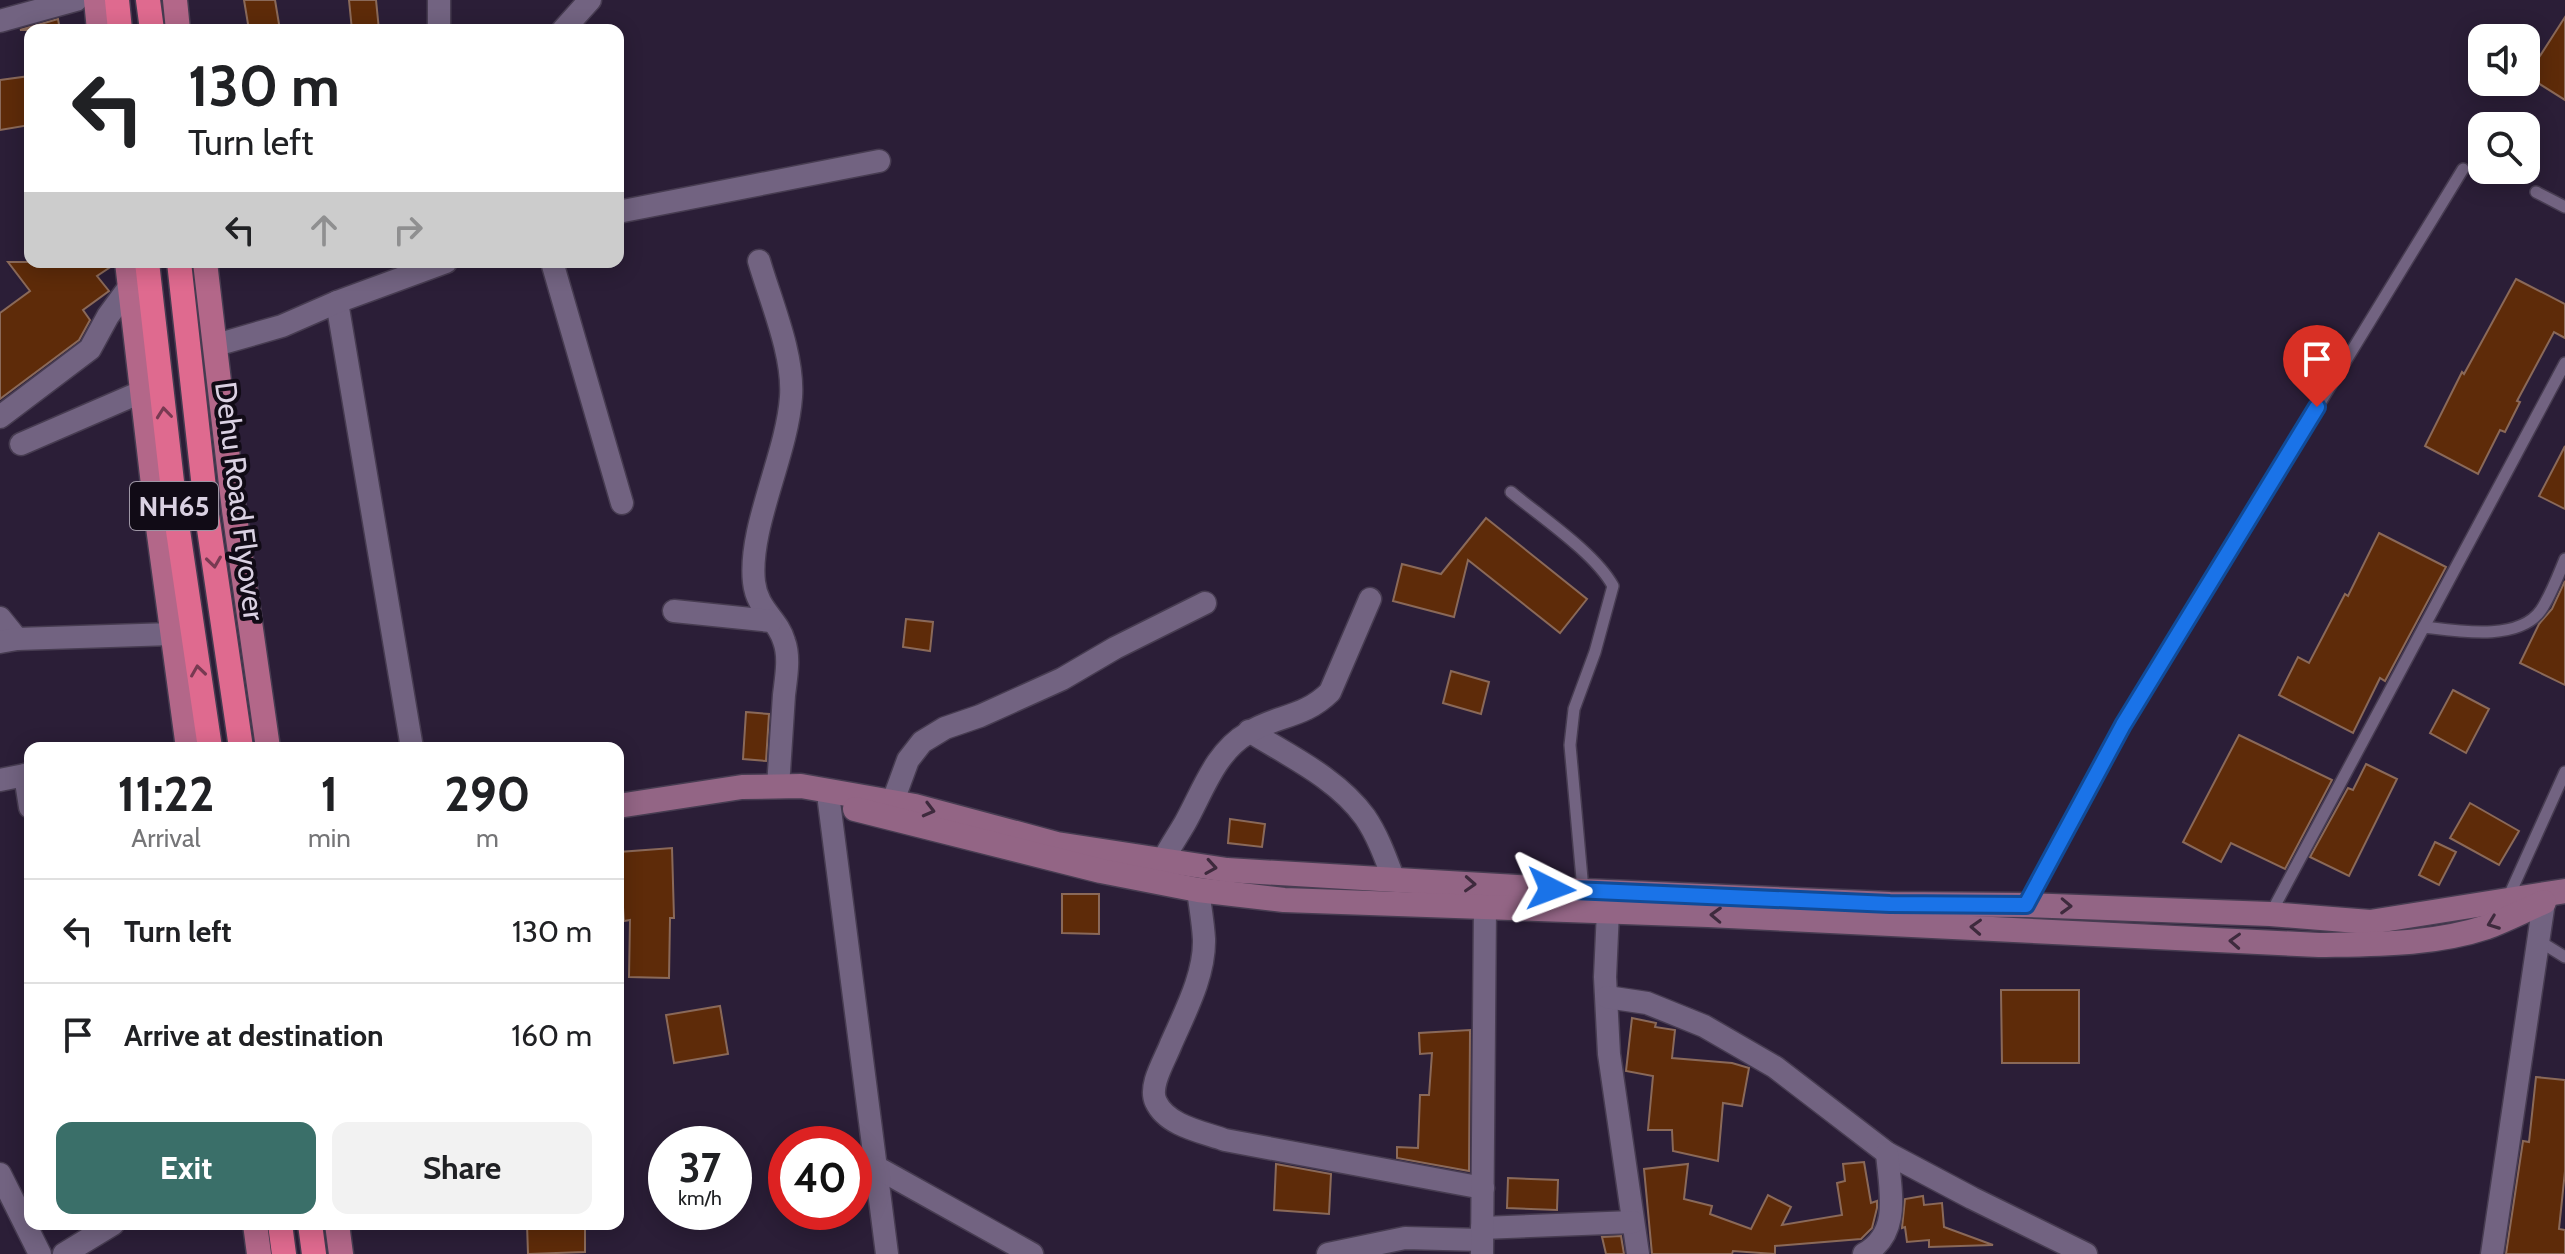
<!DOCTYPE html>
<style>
:root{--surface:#fff;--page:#f2f2f2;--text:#202124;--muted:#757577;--line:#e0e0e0;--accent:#3a6f69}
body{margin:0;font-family:Cabin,sans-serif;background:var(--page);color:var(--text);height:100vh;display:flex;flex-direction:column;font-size:30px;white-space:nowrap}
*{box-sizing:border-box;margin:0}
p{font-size:26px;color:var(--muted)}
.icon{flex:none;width:44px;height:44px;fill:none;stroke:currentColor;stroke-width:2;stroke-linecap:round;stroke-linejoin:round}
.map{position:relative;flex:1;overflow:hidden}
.details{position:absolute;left:24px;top:742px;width:600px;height:488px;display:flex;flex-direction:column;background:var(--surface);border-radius:16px;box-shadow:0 4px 20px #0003}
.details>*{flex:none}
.banner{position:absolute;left:24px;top:24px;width:600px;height:244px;border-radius:16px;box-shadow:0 4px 20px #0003;background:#fff;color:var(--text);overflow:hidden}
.tools{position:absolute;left:2468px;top:24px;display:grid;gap:16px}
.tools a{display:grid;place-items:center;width:72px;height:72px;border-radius:16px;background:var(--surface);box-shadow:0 4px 20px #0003;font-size:40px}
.speed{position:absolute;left:648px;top:1126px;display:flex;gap:16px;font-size:40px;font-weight:700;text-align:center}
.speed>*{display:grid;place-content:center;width:104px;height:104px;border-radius:50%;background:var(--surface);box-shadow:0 4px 20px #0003;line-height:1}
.speed small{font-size:20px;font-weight:400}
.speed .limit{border:12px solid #d22;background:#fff;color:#111}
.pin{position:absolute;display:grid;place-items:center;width:68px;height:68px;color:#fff;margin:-82px -34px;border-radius:50% 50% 50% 0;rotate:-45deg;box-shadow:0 0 8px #0007}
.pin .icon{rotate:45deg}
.me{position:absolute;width:88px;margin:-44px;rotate:93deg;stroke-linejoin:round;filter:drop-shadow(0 0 6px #0008)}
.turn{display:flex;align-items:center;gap:28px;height:168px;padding:0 32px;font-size:36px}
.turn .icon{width:104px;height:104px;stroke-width:2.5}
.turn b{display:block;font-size:56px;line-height:68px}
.lanes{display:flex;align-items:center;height:76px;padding:0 32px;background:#0003;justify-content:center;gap:40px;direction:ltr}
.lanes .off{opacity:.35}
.eta{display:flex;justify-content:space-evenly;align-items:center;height:136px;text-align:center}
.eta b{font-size:48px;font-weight:700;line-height:56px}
.cta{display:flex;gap:16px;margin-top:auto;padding:16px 32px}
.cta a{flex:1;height:92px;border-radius:16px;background:var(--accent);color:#fff;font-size:32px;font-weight:700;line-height:92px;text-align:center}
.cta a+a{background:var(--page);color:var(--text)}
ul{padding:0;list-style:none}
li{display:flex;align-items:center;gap:24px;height:104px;padding:0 32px;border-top:2px solid var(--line)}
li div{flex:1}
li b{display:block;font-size:30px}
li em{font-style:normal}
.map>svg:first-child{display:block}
.building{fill:#5e2b09;stroke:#8a6959;stroke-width:2}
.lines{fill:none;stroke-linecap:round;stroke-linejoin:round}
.lane-casing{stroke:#473c51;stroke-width:14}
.street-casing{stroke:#473c51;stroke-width:25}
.secondary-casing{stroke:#473c51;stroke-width:27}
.primary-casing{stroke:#473c51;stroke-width:27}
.highway-casing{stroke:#473c51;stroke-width:27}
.lane{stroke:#726381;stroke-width:11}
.street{stroke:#726381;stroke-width:22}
.secondary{stroke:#936585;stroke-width:24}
.primary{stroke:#b36789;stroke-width:24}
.highway{stroke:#df6a8f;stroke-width:24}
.oneway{stroke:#783a52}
.oneway2{stroke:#3e2a3d}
.route-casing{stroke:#114b97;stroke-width:20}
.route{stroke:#1a73e8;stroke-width:14}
.labels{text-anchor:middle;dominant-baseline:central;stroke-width:8;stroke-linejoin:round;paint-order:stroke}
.shield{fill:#110b16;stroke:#9e96a5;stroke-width:2}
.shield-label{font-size:28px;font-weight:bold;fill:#dad1e2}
.street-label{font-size:30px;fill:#dad1e2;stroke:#110b16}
</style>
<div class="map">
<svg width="2565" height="1254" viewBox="0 0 2565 1254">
<rect width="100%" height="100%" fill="#2b1e37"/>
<!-- building -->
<g class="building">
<path d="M244 0H275L280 30H249Z"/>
<path d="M349 0H376L379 30H352Z"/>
<path d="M2565 17V100L2527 76Z"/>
<path d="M58 19 60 30H20Z"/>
<path d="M30 76V125L0 130V80Z"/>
<path d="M8 262H112V266L97 276 109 291 83 310 90 320 79 340 0 399V313L30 291Z"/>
<path d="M2516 279 2565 304V338L2554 332 2517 401 2520 402 2505 432 2500 430 2478 474 2425 446 2462 372 2464 374Z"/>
<path d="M2565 446V509L2539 496Z"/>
<path d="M1486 518 1587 599 1560 633 1468 560 1454 617 1393 601 1402 564 1441 574Z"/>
<path d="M2379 533 2446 567 2385 681 2380 678 2353 733 2279 695 2298 657 2309 663 2345 594 2348 596Z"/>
<path d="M2565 581V685L2520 663 2539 624 2552 609Z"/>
<path d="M906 619 933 622 930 651 903 647Z"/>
<path d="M1451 671 1489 682 1481 714 1443 703Z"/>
<path d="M2453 690 2489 709 2466 753 2430 733Z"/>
<path d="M746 712 769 714 766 761 743 759Z"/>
<path d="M2239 735 2332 780 2285 869 2231 843 2221 862 2183 842Z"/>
<path d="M2366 764 2397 779 2349 876 2310 857 2348 788 2353 790Z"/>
<path d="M2470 803 2519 831 2499 865 2450 838Z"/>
<path d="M1230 819 1265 824 1262 847 1228 843Z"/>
<path d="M2435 842 2456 852 2439 885 2419 875Z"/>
<path d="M672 848 674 918H670L669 978 629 977 630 920 624 921 619 852Z"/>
<path d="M1062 894H1099V934L1062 933Z"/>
<path d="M2001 990H2079V1063H2002Z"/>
<path d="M720 1006 728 1054 674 1063 666 1015Z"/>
<path d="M1632 1018 1656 1023 1655 1027 1675 1030 1672 1058 1732 1063 1749 1068 1742 1106 1723 1103 1718 1161 1673 1151 1672 1130H1648L1653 1076 1626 1071Z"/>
<path d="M1470 1030 1469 1171 1397 1158V1147L1418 1148 1420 1095H1429L1432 1053 1420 1054 1419 1033Z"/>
<path d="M2536 1077 2565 1080V1171L2559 1229 2565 1230V1254H2506L2523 1141 2529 1142Z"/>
<path d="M1864 1162 1871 1203 1877 1201V1208L1872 1228 1861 1239 1775 1246V1254L1733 1251 1732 1254H1652L1644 1169 1688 1164 1684 1199 1712 1206 1710 1214 1751 1229 1768 1195 1791 1207 1782 1225 1842 1215 1837 1183 1845 1181 1843 1164Z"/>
<path d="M1276 1164 1331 1174 1329 1214 1274 1210Z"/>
<path d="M1508 1178 1558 1180 1557 1210 1507 1208Z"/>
<path d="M1923 1196 1924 1205 1942 1203 1944 1227 1993 1245 1929 1247V1240L1907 1242 1905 1227 1902 1228 1905 1199Z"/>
<path d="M527 1224H585V1252L528 1254Z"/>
<path d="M1621 1236 1624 1254H1606L1602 1237Z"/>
</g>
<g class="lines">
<!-- lane casing -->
<g class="lane-casing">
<g id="lane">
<path d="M2536 192 2565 207"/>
<path d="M1511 492C1541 517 1595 553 1613 586L1595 652 1574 709 1570 745 1583 890"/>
<path d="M2424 627C2457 631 2519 642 2541 610 2551 595 2558 576 2565 559"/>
<path d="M2508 898 2565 772"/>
<path d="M2026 904 2123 725 2463 169"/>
<path d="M2271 913 2565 363"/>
<path d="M2539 941 2565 957"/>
</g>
</g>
<!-- street casing -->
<g class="street-casing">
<g id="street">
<path d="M0 21 76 0"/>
<path d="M439 30V0"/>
<path d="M563 30 590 0"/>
<path d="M618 212 879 161"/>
<path d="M759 261C771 302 794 355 791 397 787 455 748 528 754 582 757 610 778 619 784 641 790 657 786 678 784 695 782 726 780 756 778 787"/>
<path d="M552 262 622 503"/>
<path d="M337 302 412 748"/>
<path d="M216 345 282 326 337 302 446 262"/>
<path d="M0 417 90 349 108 316 130 286"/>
<path d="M21 444 141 392"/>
<path d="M674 611 771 621"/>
<path d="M0 618 17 639"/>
<path d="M0 642 17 639 172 634"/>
<path d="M1249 731C1289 756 1337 778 1365 817 1378 836 1386 859 1394 880"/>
<path d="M25 775 30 807"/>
<path d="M0 780 30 774"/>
<path d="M893 801 908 760 922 742 945 728 980 716 1062 679 1115 648 1205 603"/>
<path d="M829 802 887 1254"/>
<path d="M1163 860C1170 847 1178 835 1185 823 1203 791 1215 752 1248 733 1276 715 1304 718 1330 692L1370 599"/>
<path d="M1198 890C1200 906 1203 922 1204 939 1205 975 1185 1012 1171 1044 1165 1060 1148 1086 1156 1102 1167 1126 1203 1132 1225 1140L1483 1188"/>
<path d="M1608 911 1605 977 1609 1054 1638 1254"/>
<path d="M1607 997 1647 1003 1704 1026 1775 1067 1887 1153 1972 1198 2086 1254"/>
<path d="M876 1167 1032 1254"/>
<path d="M0 1174 40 1254"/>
<path d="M1482 1228 1633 1222"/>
<path d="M64 1254 113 1224"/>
<path d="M1328 1254 1405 1238 1482 1240"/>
<path d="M1482 1254 1485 907"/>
<path d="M1864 1254C1902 1233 1890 1190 1887 1153"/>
<path d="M2492 1254 2544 902"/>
</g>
</g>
<!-- secondary casing -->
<g class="secondary-casing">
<g id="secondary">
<path d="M618 806 742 787 801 786 915 806 1057 844 1227 870 1583 891 1890 904 2026 905 2270 914 2370 922 2565 891"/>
<path d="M855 809 1101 871 1198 890 1284 900 1708 915 2319 945C2374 944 2433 945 2487 927 2506 920 2525 910 2544 902"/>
</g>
</g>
<!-- primary casing -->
<g class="primary-casing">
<g id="primary">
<path d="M96 0 99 30"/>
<path d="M175 0 178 30"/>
<path d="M127 262 158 527 188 748"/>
<path d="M205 262 234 510 268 748"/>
<path d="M255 1224 259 1254"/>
<path d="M337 1224 341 1254"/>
</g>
</g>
<!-- highway casing -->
<g class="highway-casing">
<g id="highway">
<path d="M117 0 120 30"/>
<path d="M148 0 152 30"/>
<path d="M147 262 176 517 210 748"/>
<path d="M179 262 207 515 241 748"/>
<path d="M280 1224 284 1254"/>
<path d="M310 1224 314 1254"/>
</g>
</g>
<!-- lane -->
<use href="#lane" class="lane"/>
<!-- street -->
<use href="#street" class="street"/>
<!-- secondary -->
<use href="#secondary" class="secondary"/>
<!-- primary -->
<use href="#primary" class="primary"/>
<!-- highway -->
<use href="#highway" class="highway"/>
</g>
<!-- one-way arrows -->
<defs><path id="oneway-chevron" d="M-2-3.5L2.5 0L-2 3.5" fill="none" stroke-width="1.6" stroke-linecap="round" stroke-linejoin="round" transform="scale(2)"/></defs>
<g class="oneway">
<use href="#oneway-chevron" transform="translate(164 413) rotate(-96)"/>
<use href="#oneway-chevron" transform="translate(214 562) rotate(82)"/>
<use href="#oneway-chevron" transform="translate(198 671) rotate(-98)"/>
</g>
<g class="oneway2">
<use href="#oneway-chevron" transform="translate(929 810) rotate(15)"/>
<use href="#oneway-chevron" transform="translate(1211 867) rotate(9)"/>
<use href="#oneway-chevron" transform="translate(1470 884) rotate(3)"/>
<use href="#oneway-chevron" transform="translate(2066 906) rotate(2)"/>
<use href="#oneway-chevron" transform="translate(1716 915) rotate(-178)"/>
<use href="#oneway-chevron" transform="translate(2493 923) rotate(159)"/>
<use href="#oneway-chevron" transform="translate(1976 927) rotate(-177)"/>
<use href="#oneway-chevron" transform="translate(2235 941) rotate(-177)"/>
</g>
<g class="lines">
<!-- route casing -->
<g class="route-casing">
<path id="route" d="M1551 889 1890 904 2026 905 2123 725 2317 407"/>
</g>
<!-- route -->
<use href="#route" class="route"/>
</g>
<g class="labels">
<!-- shield labels -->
<rect class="shield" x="130" y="482" width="88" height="48" rx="6"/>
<g class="shield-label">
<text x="174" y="506">NH65</text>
</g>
<!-- street labels -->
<g class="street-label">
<text transform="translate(240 501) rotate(83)">Dehu Road Flyover</text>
</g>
</g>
</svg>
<div class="tools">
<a><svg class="icon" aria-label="sound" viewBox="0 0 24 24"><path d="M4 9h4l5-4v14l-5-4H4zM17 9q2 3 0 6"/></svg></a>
<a><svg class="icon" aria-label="search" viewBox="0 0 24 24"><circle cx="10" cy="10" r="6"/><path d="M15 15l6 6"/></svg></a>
</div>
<div class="speed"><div>37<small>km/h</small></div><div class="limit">40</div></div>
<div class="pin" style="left:2317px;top:407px;background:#d93025"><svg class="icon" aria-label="arrive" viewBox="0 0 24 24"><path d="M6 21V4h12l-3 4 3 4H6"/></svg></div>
<svg class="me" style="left:1551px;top:889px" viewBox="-20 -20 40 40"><path d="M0-17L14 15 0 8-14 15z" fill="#1a73e8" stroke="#fff" stroke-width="4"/></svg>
<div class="banner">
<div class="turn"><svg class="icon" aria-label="left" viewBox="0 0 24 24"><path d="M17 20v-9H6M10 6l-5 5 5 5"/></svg><div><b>130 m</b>Turn left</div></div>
<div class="lanes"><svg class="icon" aria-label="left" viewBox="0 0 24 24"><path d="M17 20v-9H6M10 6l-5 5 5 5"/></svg><svg class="icon off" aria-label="ahead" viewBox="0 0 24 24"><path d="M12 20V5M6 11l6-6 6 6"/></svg><svg class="icon off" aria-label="right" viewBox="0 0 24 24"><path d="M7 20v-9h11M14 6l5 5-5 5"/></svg></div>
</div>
<section class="details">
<div class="eta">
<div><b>11:22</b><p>Arrival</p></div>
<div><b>1</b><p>min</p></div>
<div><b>290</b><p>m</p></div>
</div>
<ul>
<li><svg class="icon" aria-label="left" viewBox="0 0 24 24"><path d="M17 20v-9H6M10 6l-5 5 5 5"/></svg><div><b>Turn left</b></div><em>130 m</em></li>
<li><svg class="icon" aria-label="arrive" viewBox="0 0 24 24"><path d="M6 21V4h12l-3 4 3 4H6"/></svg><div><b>Arrive at destination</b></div><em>160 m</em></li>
</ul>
<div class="cta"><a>Exit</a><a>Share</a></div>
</section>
</div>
